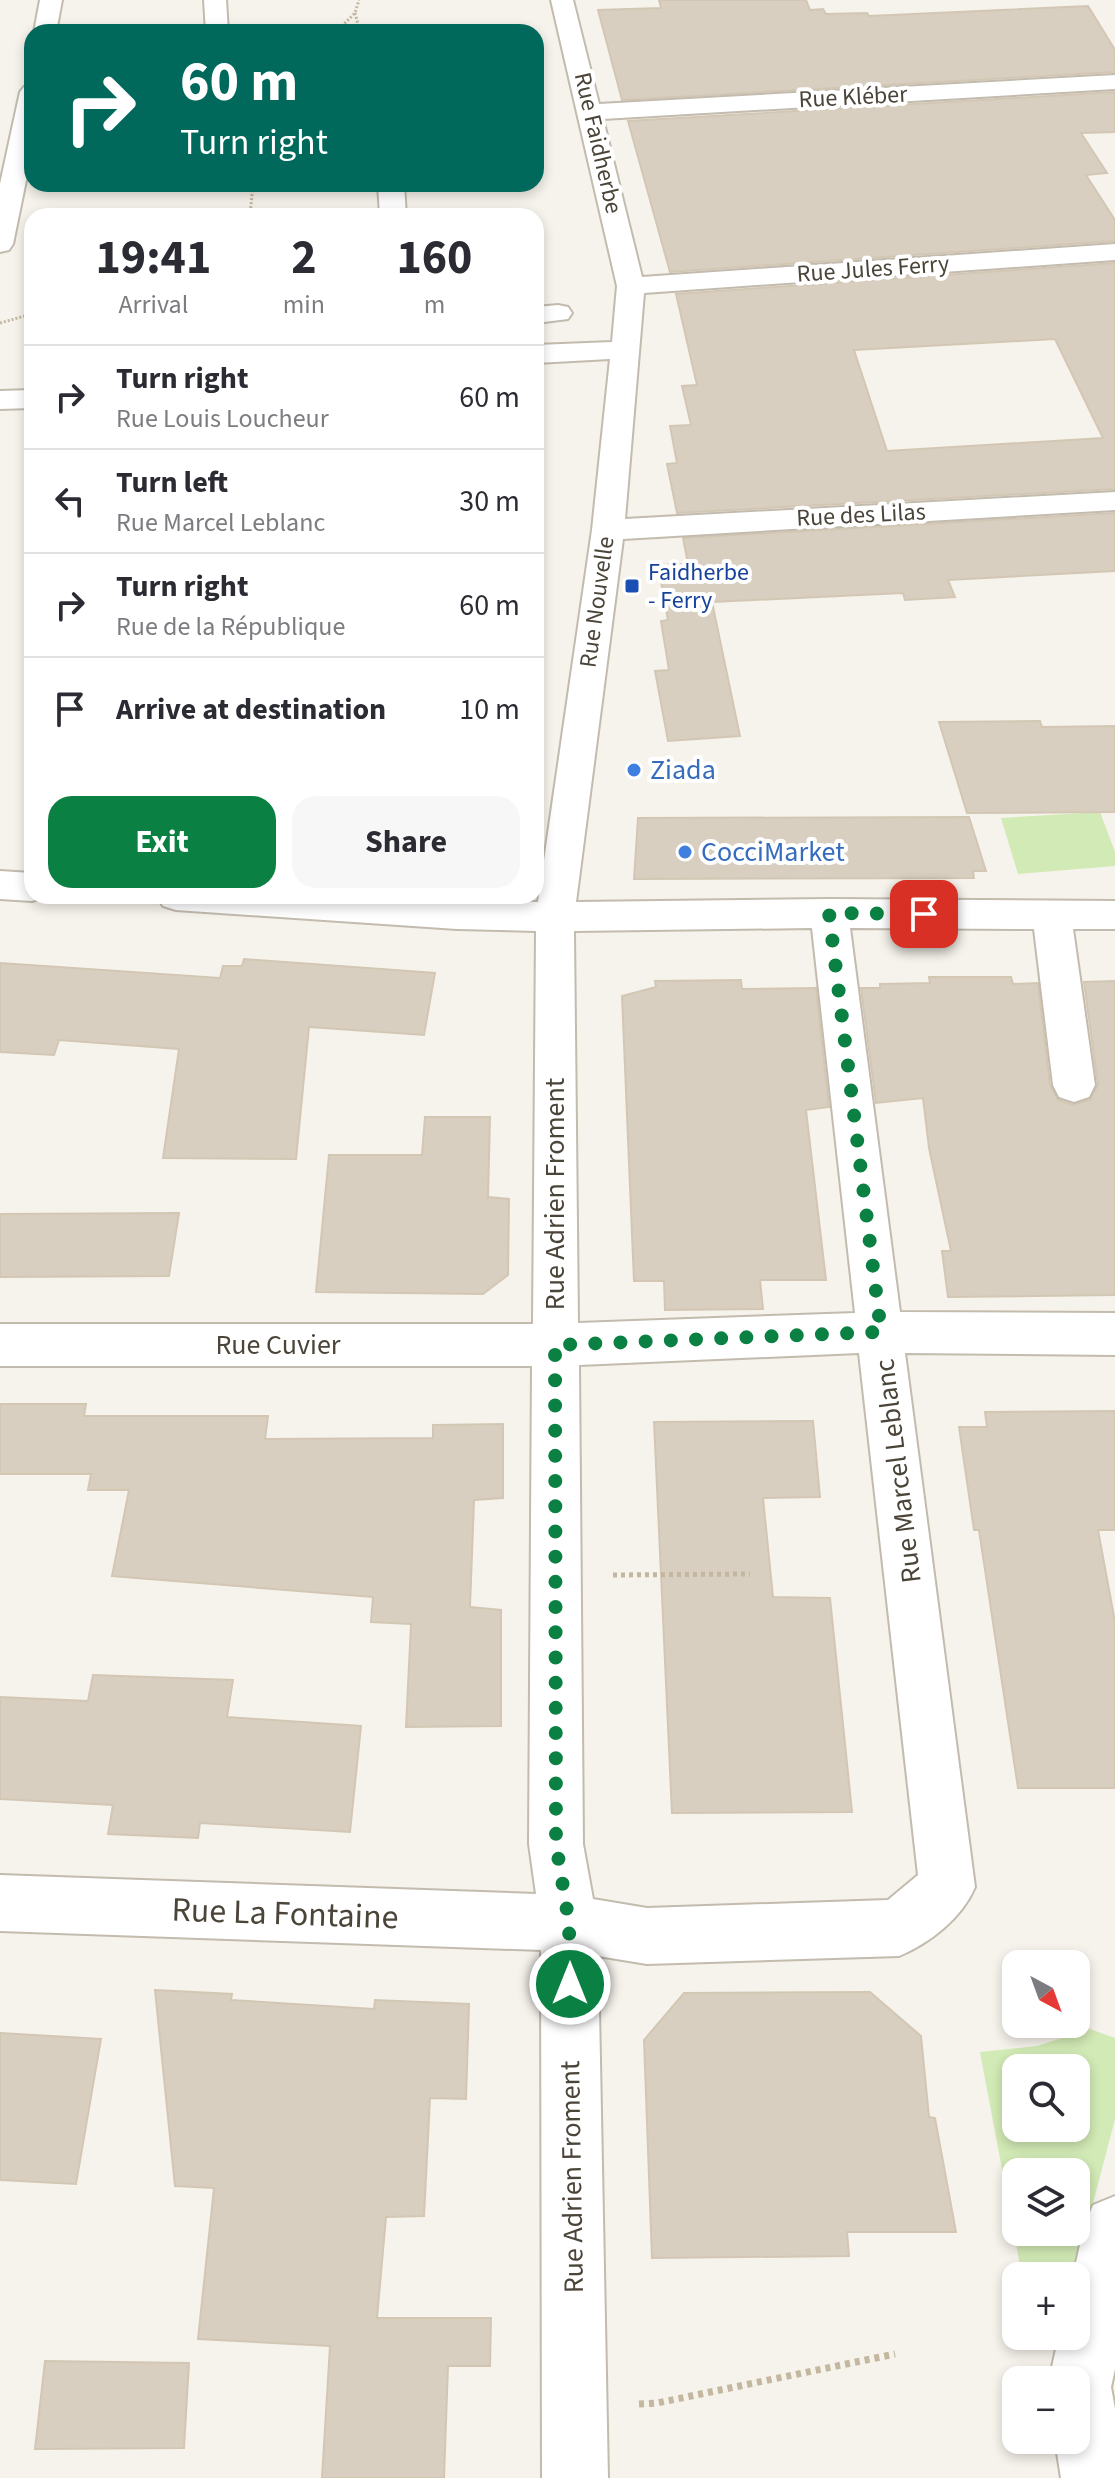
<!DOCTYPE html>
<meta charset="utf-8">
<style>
:root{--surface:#fff;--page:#f7f7f7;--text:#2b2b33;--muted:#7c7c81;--line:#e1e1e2;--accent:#0b8043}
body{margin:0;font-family:"Source Sans 3",sans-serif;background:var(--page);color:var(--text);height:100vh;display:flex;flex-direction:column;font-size:30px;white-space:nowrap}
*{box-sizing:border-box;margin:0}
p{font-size:26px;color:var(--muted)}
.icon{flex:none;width:44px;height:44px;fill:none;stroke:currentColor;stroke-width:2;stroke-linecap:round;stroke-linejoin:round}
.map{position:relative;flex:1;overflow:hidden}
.sheet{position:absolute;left:24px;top:208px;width:520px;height:696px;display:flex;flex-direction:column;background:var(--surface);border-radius:24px;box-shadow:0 4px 12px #0003}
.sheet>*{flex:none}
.hud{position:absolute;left:24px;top:24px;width:520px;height:168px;border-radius:24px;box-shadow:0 4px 12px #0003;background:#00695c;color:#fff;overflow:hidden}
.needle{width:52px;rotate:139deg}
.buttons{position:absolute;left:1002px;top:1950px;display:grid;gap:16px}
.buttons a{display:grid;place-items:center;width:88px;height:88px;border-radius:16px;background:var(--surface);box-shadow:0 4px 12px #0003;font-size:40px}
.pin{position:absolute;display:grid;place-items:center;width:68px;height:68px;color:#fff;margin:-34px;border-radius:16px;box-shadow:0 4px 12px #0006}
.me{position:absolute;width:88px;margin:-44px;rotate:0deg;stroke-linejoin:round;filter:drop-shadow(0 0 6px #0008)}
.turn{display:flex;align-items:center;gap:28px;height:168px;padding:0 24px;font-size:36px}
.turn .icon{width:104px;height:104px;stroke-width:2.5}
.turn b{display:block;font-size:56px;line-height:68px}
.eta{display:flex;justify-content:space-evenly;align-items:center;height:136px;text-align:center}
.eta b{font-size:48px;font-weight:700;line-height:56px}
.cta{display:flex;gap:16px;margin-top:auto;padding:16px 24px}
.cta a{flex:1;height:92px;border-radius:24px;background:var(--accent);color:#fff;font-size:32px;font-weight:700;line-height:92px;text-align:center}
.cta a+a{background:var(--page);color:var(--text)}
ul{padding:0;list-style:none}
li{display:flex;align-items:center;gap:24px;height:104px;padding:0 24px;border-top:2px solid var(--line)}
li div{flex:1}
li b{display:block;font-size:30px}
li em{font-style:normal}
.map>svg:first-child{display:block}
.green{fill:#d2eab5;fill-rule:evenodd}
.building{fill:#d8cfc1;stroke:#d3c7b4;stroke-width:2;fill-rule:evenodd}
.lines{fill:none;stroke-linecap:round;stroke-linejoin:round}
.minor-casing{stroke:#c2bbae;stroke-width:4}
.path-far2{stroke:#c4b79f;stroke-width:3;stroke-dasharray:2 2;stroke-linecap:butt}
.path-far1{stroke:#c4b79f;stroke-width:5;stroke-dasharray:4 4;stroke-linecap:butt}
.path{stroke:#c4b79f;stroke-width:7;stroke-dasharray:5 5;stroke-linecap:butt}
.minor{fill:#fff;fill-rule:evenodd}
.route{stroke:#0b8043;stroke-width:14;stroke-dasharray:0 25.2}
.transit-dot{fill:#1a4fb4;stroke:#fff;stroke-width:3}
.shop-dot{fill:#3f7fe0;stroke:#fff;stroke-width:3}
.labels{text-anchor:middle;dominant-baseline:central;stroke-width:8;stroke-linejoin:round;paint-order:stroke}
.far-street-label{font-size:24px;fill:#4b4439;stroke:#fff}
.far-transit-label{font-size:24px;fill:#164399;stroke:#fff;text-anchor:start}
.shop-label{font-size:28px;fill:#366cbe;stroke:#fff;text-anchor:start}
.street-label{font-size:28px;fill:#4b4439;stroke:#fff}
.near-street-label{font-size:34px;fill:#4b4439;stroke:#fff}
</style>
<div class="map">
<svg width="1115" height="2478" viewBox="0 0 1115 2478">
<rect width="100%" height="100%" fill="#f6f3ec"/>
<!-- green -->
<g class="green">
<path d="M1100 812 1115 852V866L1018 874 1001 818Z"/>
<path d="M1090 2029 1115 2038V2119L1074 2276H1022L980 2052 1037 2046ZM1016 2068H1076V2128H1016ZM1016 2172H1076V2232H1016Z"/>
</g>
<!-- building -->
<g class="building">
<path d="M659 0H806L810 10 823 9 826 14 867 13 869 16 1088 6 1115 50V72L622 100 598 10 661 8Z"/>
<path d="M1115 92V132L1081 133 1107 173 1086 175 1115 220V241L670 272 628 121Z"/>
<path d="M1115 263V489L677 513 667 464 677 463 670 426 691 425 682 386 697 385 676 294ZM1055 339 1103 438 887 451 854 350Z"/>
<path d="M1115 513V571L948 580 955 597 905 600 903 593 712 602 740 736 668 741 655 671 669 670 661 621 668 620 658 565 688 564 683 538Z"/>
<path d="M1040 721 1042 727 1115 726V812L967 813 939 722Z"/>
<path d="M969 817 986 871H973L974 878 634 879 638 818Z"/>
<path d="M244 959 435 973 424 1035 309 1027 296 1159 163 1158 179 1049 59 1040 54 1055 0 1052V963L220 978 223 966H242Z"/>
<path d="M929 977H1011L1013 984 1038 983 1050 1085 1058 1100 1073 1105 1090 1100 1098 1085 1084 982 1115 981V1295L948 1297 942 1251H951L929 1148 923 1098 876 1103 861 988H880V984L930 983Z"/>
<path d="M741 980 742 989 816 988 829 1107 806 1110 826 1280H760L763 1309 665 1310 664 1281H634L622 996 656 987 655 981Z"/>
<path d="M425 1117H490L488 1197 509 1199 508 1275 483 1294 316 1292 329 1155H422Z"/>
<path d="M179 1213 169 1276 0 1277V1214Z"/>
<path d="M0 1404H86L84 1416H268L265 1439 433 1438V1425L503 1424V1498L474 1500 470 1607 501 1610V1726L406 1727 411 1624 371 1622 373 1597 112 1576 129 1490H88L91 1474H0Z"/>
<path d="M1115 1411V1530H1098L1115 1622V1788H1018L979 1530H974L959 1427H987L985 1412Z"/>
<path d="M813 1421 820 1497 763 1498 773 1597 830 1598 852 1812 672 1813 654 1422Z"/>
<path d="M93 1675 233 1680 227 1717 361 1726 350 1832 200 1823 198 1838 108 1834 113 1805 0 1799V1697L88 1701Z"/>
<path d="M155 1990 232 1994 231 2000 374 2009 375 2000 469 2004 466 2099 430 2098 424 2216 386 2217 377 2318H491L490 2366H448L444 2478H322L330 2346 198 2339 214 2188 175 2186Z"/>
<path d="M870 1992 921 2036 929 2117 935 2118 956 2232H847L849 2256 652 2258 644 2040 684 1993Z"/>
<path d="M0 2033 101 2039 76 2184 0 2180Z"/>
<path d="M45 2361 189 2363 184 2448 35 2449Z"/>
</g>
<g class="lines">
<!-- minor casing -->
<g class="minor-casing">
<g id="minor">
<path d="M40 0H62L56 32H34Z"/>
<path d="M204 0H226L228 32H206Z"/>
<path d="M551 0H573L599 104 1115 75V89L603 119 642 277 1115 244V260L644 293 625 519 1115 492V510L623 539 576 902 829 899 1115 901V929H1073L1095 1085 1089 1097 1074 1102 1059 1097 1053 1085 1034 929 850 928 900 1312 1115 1313V1355L905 1353 975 1887C962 1918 930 1943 899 1956L647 1964 598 1956 608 2478H542L541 1950 0 1931V1875L536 1894 529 1844 532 1366H0V1324H533L536 931 457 929 176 910 163 906 157 896H388L538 902 592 530 610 359 536 363V345L612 342 617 286ZM812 928 855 1313 578 1323 574 931ZM859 1353 918 1875 888 1900 647 1908 593 1899 583 1844 579 1365Z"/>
<path d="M32 85V151L13 244 9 250 0 252V184L20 92 24 87Z"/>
<path d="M378 184H404L406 216H380Z"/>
<path d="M558 305 568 307 572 313 568 319 536 323V307Z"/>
<path d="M32 390V408L0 409V391Z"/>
<path d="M0 871 32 873V896L45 897 32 901 0 899Z"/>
<path d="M1115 2196V2369L1111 2387 1115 2409V2478H1061L1055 2440H1076V2380H1049L1059 2336H1076V2276H1073L1084 2227 1093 2205Z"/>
</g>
</g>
<!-- path-far2 -->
<g class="path-far2">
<path d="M355 13 360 32"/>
<path d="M336 32 355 13 359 0"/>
<path d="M250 216 253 184"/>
<path d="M0 323 32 314"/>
</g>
<!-- path-far1 -->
<path class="path-far1" d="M613 1575 750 1574"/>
<!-- path -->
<path class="path" d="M639 2404 657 2403 895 2354"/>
<!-- minor -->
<use href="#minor" class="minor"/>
</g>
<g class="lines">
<!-- route -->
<path class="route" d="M570 1984 569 1923 556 1844 555 1345 881 1332 829 913 924 914"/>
</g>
<!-- markers -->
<rect class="transit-dot" x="624" y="578" width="16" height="16" rx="4"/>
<g class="shop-dot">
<circle cx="634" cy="770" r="8"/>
<circle cx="685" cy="852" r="8"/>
</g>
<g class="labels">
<!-- far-street labels -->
<g class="far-street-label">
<text transform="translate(853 97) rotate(-3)">Rue Kléber</text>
<text transform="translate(598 143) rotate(77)">Rue Faidherbe</text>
<text transform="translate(873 269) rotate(-4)">Rue Jules Ferry</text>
<text transform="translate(861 515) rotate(-3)">Rue des Lilas</text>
<text transform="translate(597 602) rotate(-82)">Rue Nouvelle</text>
</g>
<!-- far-transit labels -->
<g class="far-transit-label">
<text x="648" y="572">Faidherbe<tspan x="648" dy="28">- Ferry</tspan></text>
</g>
<!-- shop labels -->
<g class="shop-label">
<text x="650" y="770">Ziada</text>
<text x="701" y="852">CocciMarket</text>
</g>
<!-- street labels -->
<g class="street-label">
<text transform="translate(555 1194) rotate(-90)">Rue Adrien Froment</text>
<text x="278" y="1345">Rue Cuvier</text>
<text transform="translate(898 1471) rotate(-97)">Rue Marcel Leblanc</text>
<text transform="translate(572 2177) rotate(-91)">Rue Adrien Froment</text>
</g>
<!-- near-street labels -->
<g class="near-street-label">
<text transform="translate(285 1914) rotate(2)">Rue La Fontaine</text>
</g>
</g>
</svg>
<div class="buttons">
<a><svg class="needle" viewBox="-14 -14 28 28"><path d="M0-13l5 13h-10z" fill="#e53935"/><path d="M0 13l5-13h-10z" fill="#7c7c81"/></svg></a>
<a><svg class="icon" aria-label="search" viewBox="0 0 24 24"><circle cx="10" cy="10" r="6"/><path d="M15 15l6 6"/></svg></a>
<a><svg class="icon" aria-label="layers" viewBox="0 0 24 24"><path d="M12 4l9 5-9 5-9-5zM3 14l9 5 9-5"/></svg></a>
<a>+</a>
<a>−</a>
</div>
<div class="pin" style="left:924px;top:914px;background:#d93025"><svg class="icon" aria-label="arrive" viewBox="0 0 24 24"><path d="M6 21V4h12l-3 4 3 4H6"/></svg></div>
<svg class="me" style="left:570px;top:1984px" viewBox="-20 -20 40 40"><circle r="17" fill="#0b8043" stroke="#fff" stroke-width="3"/><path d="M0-11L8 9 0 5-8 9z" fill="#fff"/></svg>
<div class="hud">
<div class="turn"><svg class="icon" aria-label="right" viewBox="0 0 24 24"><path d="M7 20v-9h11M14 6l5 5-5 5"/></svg><div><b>60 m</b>Turn right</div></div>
</div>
<section class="sheet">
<div class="eta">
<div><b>19:41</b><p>Arrival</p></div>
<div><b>2</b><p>min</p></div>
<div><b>160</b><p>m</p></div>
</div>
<ul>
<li><svg class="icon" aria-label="right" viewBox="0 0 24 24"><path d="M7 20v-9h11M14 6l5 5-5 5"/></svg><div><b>Turn right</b><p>Rue Louis Loucheur</p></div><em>60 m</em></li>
<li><svg class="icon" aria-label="left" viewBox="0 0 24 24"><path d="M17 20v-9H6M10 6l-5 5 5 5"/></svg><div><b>Turn left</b><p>Rue Marcel Leblanc</p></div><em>30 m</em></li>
<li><svg class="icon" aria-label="right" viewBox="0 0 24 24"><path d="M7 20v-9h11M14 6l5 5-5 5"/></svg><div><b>Turn right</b><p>Rue de la République</p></div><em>60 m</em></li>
<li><svg class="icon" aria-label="arrive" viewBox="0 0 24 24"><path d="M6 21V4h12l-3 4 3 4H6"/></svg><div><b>Arrive at destination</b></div><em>10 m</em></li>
</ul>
<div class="cta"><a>Exit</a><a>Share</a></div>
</section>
</div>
